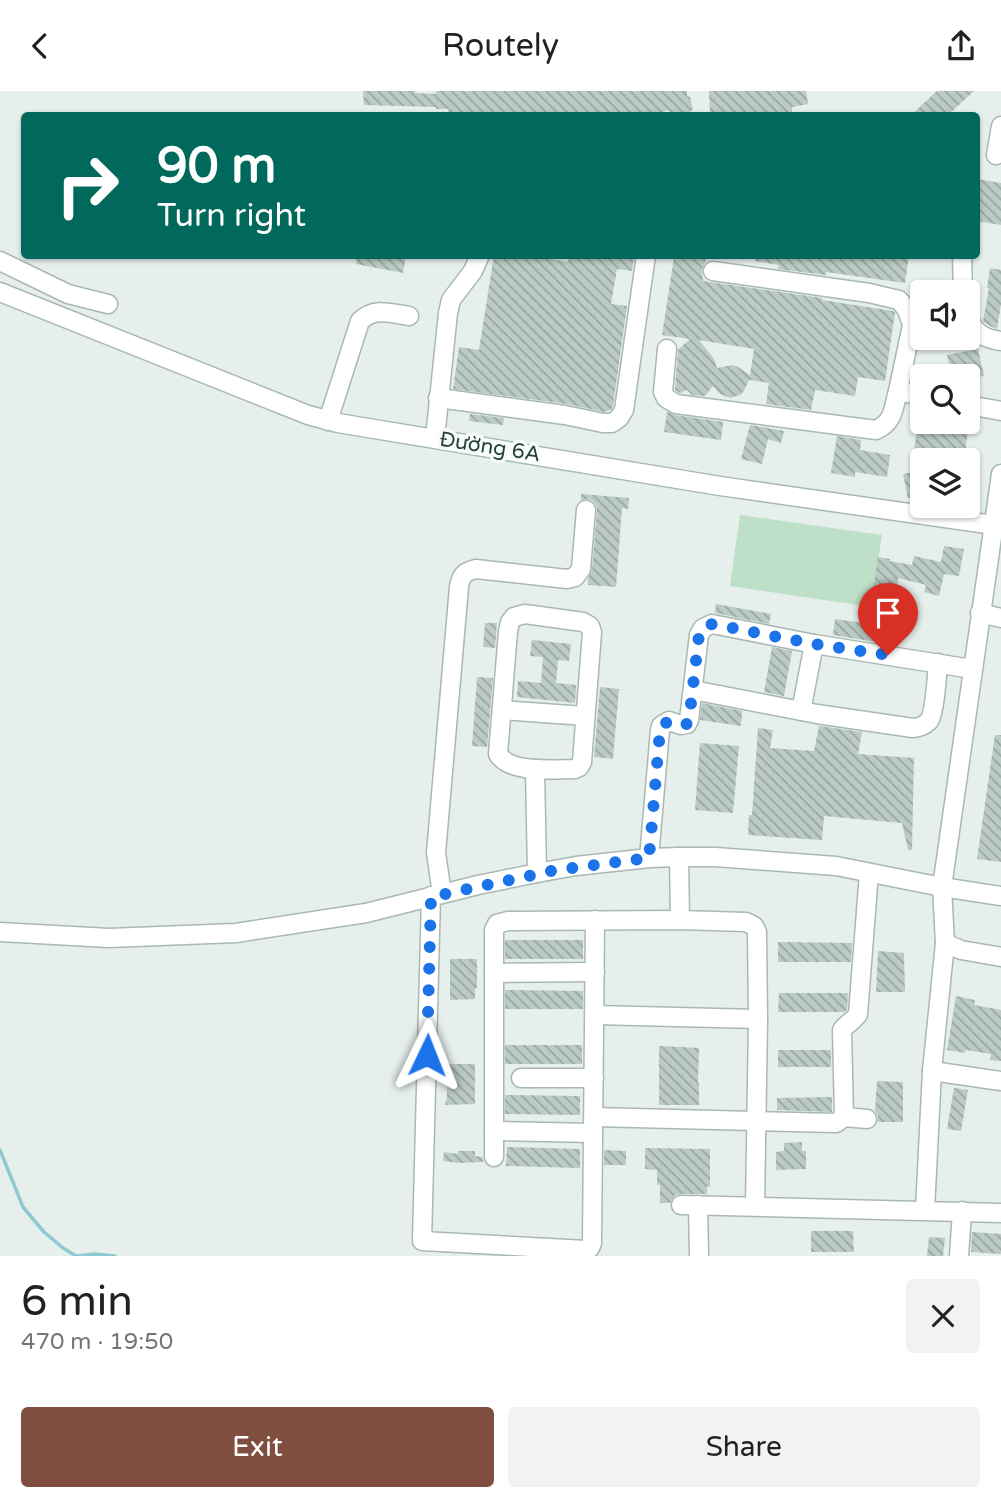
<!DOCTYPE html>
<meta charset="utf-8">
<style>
:root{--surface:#fff;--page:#f2f2f2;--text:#202124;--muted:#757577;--accent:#7f4e3f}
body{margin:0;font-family:"Varela Round",sans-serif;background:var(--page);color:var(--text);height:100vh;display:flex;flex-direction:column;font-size:26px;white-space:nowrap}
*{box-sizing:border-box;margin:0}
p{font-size:23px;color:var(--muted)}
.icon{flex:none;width:38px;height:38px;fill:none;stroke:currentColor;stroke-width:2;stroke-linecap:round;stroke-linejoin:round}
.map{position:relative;height:1165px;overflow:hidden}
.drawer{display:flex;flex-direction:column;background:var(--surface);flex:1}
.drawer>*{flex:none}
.hud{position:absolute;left:21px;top:21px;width:959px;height:147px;border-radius:7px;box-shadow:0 2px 5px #0004;background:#00695c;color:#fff;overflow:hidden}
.buttons{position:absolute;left:910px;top:189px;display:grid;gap:14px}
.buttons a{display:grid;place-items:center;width:70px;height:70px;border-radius:7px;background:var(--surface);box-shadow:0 2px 5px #0004;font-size:35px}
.pin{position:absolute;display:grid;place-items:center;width:60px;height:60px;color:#fff;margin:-72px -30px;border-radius:50% 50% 50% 0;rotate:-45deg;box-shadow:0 0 7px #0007}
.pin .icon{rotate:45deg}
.me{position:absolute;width:77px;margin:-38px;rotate:2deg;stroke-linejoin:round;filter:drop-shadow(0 0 5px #0008)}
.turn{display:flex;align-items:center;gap:24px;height:147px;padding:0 21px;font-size:32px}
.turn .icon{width:91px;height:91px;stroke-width:2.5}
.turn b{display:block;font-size:49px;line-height:60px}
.round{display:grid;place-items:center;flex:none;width:74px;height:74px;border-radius:7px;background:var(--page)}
.head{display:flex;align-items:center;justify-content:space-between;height:119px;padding:0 21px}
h1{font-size:42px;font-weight:600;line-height:52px}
.button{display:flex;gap:14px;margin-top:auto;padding:14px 21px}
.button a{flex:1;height:80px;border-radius:7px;background:var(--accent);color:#fff;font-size:28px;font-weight:600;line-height:80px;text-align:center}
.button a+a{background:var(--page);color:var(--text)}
header{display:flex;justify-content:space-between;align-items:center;height:91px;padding:0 21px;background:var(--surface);font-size:32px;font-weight:600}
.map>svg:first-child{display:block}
.park{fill:#bfe0c8}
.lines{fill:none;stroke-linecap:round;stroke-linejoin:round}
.stream{stroke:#8ec9d4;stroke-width:3.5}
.building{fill:url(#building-back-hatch);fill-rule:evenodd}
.minor-casing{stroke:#a8b8b2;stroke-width:21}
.minor{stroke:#fff;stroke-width:18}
.route{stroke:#1a73e8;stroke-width:12;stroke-dasharray:0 21.6}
.labels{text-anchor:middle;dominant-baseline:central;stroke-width:7;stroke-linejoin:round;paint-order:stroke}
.street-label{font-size:21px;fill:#24423a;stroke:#f7fbf9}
</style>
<header><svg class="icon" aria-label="back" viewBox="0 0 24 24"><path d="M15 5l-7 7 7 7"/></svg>Routely<svg class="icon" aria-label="share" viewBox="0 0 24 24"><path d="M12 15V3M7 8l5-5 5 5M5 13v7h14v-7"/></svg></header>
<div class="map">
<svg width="1001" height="1165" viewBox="0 0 1001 1165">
<defs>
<pattern id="building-back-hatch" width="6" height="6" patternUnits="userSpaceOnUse" patternTransform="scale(1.75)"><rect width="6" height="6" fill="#bbcac4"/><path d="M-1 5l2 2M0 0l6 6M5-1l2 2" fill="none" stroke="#98a6a0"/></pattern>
</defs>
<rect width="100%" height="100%" fill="#e6efeb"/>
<!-- park -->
<path class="park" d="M740 424 882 444 871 516 730 495Z"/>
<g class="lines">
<!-- stream -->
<g class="stream">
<path d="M0 1059 23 1116 44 1141 63 1157 76 1165"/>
<path d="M77 1165 95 1163 115 1165"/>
</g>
</g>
<!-- building -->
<g class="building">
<path d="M363 0H415V2L436 3V0H687V5L690 6 693 18 687 24H670L669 19 651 24H463L448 21 449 18H436V16L364 14Z"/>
<path d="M709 0H806L808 13 792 16V24H710Z"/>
<path d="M937 0H974L948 24H911Z"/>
<path d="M976 88 1001 92V134L976 130Z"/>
<path d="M357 164H406L403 182 356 173Z"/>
<path d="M494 164H527L568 171 569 164H634L632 180 617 178 611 213 627 215 613 315 611 319 604 321 567 313 453 298 459 256 479 259Z"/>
<path d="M681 164H707L705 172 702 178 703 190 822 207V209L893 220 895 222 885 290 858 286 855 305 815 299 811 319 766 313 769 292 749 289 744 300 740 304 730 307 720 303 713 295 705 305 692 304 687 299 680 302 675 299 678 259 690 248 662 244 674 166 681 168ZM699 249 754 258 750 284 738 276 733 274 717 277 714 268Z"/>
<path d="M756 164H909L905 192 826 181V184L778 178 779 174 755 170Z"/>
<path d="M990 177 1001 179V213L997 238 990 235 983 230 989 197H987Z"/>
<path d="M978 258 984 285 968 288V285H952L947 264Z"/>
<path d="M667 321 675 324 723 331 721 349 664 341Z"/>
<path d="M470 323 504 327 503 334 469 330Z"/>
<path d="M918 331H956L969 333 964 369H935L913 366Z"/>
<path d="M750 334 784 340 781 352 768 348 762 373 741 368Z"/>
<path d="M837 345 861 349 860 359 890 364 887 386 855 381V386L831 382Z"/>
<path d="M922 379V404L908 407 903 383Z"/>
<path d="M581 403 629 407 628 418 622 417 616 496 588 494V487L592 479 597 419 596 414 592 409 586 408 581 409Z"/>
<path d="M944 455 964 458 959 485 944 483 939 505 924 501 926 494 898 487 896 502 873 499 878 466 890 468 889 470 912 474 914 465 941 471Z"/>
<path d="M716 513 771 523 769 533 715 522Z"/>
<path d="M835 528 878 534 876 551 833 544Z"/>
<path d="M485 532H497L495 557 483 556Z"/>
<path d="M532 549 571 553 569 570 558 569 556 592 576 594 575 612 517 606 518 590 541 592 543 566 530 565Z"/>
<path d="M772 556 792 560 784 605 764 601Z"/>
<path d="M477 586 493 587 487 656 472 655Z"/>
<path d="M600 596 619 598 613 668 594 666Z"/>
<path d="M702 612 742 620 741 635 700 629Z"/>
<path d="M819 635 862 641 858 663 914 667 912 759H908L902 732 824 725 822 749 748 744 749 724H752L758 637 773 639 770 657 814 660Z"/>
<path d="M995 644H1001V771L977 768Z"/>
<path d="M700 652 739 655 733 722 695 719Z"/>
<rect x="505" y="849" width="78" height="19"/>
<path d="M778 851 852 852 851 871H778Z"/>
<path d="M878 860 904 862 905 901H876Z"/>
<path d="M450 868H477V897H475V908L450 909Z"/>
<path d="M505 899 583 900V918H505Z"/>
<path d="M779 902H848L847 919 844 921H778Z"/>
<path d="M956 905 975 909 974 914 1001 919V970L990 969 991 963 966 959 965 962 947 959Z"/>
<rect x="505" y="954" width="77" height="19"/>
<path d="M659 955 699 957 698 992H699V1014H659Z"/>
<rect x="778" y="959" width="53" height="17"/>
<path d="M446 973H475V1013L445 1014 447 1006Z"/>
<path d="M877 990 903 991V1031H878V1024L875 1020Z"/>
<path d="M954 997 968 999 961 1040 947 1038Z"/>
<path d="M505 1004 580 1005V1024L505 1023Z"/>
<path d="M832 1006V1021L777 1019V1007Z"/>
<path d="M802 1051V1060H806V1078L776 1079V1061L784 1060V1052Z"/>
<path d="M507 1056 580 1058V1077L506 1075Z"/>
<path d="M645 1057 710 1058V1096L707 1095V1103H681L675 1104 670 1112H660V1094H657V1079L645 1078Z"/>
<path d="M604 1059 626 1060V1074H604Z"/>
<path d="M458 1060H475V1065L483 1066V1071L458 1072 443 1070 444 1061 458 1063Z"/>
<path d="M811 1140H853L854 1161H811Z"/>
<path d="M972 1141 1001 1143V1163L971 1161Z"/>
<path d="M929 1146 945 1147 943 1165H927Z"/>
</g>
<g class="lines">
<!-- minor casing -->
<g class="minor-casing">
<g id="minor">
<path d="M996 64 1001 35"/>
<path d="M962 164 963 201"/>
<path d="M0 170 68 203 108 213"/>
<path d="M713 180 869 202 899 209 907 219 912 234 898 300 922 305"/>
<path d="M0 201 308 324 338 332 720 395 1001 435"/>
<path d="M968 225C973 242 985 248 1001 250"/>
<path d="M667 258 663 301 666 307 676 313 876 339C894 331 893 318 898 300"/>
<path d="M438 307 565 324 603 332H612L619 327 624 319 646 164"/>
<path d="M968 314 1001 320"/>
<path d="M328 330 360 230C374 216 391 222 409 225"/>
<path d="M435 347 448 222 451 209 473 180 480 164"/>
<path d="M1001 383 942 796 945 852 961 859 1001 866"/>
<path d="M980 522 1001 527"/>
<path d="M525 523 583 531 590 535 592 541 582 671 579 676 575 678C554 678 510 683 498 663L508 541 510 531 514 526Z"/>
<path d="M693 599 817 623 913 637C920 636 924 635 929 630 935 621 937 584 938 572"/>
<path d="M502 619 585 625"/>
<path d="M801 620 814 553"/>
<path d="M535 678 537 782"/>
<path d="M679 766 680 829"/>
<path d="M649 767 660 639 661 635 669 630 681 634 687 633 689 629 699 544 703 537 712 533 814 553 972 578"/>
<path d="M442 803 436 762 459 496C461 484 464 481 476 478L567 488 575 486 581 478 586 419"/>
<path d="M431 805 422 1150 586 1159 590 1157 592 1152 595 829"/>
<path d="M0 841 109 847 236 842 366 822 478 794 537 782 576 775 649 767 679 766H715L836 775 942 796 1001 805"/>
<path d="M494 882 595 881"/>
<path d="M595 924 758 928"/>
<path d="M932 980 945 852"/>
<path d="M521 987H594"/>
<path d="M594 1026 836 1032 844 1026 842 939C847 932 854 930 858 923L869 782"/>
<path d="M844 1026 867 1028"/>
<path d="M494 1040 593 1042"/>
<path d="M494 1066V839L497 833 508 830 680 829 746 831 754 835 757 841 758 928 755 1115"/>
<path d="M681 1114 1001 1122"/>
<path d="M698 1114 699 1165"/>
<path d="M925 1119 932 980 1001 990"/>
<path d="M959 1165 962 1120"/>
</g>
</g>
<!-- minor -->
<use href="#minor" class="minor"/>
</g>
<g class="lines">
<!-- route -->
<path class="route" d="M427 964 431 806 556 779 649 767 660 639 661 635 669 630 681 634 687 633 689 629 699 544 703 537 712 533 814 553 888 564"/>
</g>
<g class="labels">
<!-- street labels -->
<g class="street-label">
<text transform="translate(490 356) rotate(9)">Đường 6A</text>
</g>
</g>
</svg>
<div class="buttons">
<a><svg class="icon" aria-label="sound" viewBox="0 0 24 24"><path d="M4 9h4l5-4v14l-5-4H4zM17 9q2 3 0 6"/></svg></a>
<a><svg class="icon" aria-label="search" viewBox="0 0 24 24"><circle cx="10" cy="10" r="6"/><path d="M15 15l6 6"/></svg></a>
<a><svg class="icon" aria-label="layers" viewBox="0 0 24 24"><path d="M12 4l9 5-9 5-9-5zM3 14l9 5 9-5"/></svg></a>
</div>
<div class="pin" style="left:888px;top:564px;background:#d93025"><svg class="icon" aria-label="arrive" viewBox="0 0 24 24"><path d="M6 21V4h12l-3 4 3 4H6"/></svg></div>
<svg class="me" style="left:427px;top:964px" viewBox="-20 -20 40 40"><path d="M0-17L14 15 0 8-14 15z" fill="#1a73e8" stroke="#fff" stroke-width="4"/></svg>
<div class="hud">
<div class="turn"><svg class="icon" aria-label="right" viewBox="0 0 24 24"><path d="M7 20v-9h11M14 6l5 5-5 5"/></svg><div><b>90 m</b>Turn right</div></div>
</div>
</div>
<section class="drawer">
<div class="head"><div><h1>6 min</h1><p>470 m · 19:50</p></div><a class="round"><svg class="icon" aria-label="close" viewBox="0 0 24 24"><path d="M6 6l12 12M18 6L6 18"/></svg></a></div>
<div class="button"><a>Exit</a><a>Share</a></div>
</section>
